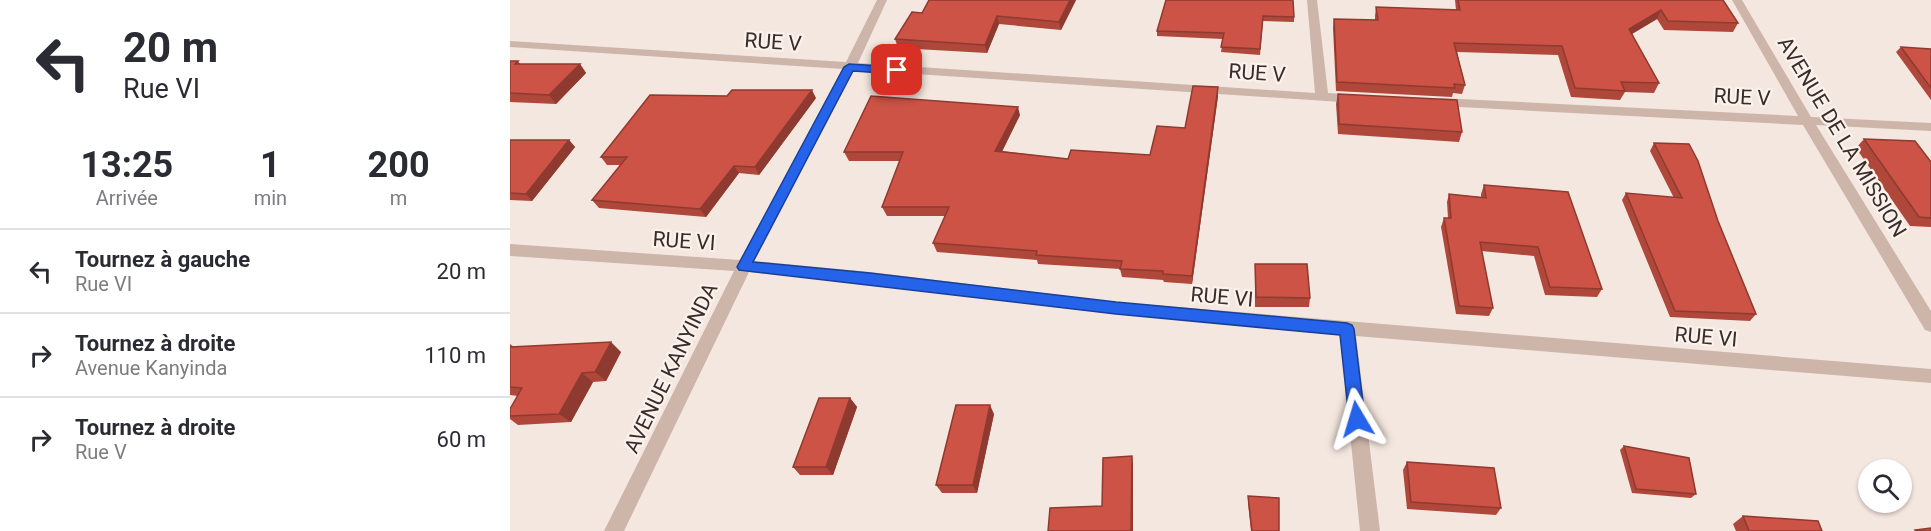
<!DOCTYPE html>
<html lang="fr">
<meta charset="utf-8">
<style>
:root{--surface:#fff;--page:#f7f7f7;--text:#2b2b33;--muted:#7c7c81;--line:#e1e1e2}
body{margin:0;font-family:Roboto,sans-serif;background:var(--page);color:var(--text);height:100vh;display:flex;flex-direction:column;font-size:22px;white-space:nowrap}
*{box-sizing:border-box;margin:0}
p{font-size:20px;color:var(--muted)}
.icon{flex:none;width:33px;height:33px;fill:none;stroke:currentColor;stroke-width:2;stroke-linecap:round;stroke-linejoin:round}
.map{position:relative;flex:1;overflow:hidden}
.side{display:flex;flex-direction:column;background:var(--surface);width:510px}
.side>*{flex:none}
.banner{background:#fff;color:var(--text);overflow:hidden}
.buttons{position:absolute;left:1348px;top:459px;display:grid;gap:12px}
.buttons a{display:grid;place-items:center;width:54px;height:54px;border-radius:50%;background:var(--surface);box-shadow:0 2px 4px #0004;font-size:30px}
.pin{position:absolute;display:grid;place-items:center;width:51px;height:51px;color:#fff;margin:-26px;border-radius:12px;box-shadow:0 3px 9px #0006}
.me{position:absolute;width:66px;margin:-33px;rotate:353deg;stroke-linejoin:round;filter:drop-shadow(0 0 4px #0008)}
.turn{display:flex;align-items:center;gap:21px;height:126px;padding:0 24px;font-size:27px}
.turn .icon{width:78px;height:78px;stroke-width:2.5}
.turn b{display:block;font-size:42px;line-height:51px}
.eta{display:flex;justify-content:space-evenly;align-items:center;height:102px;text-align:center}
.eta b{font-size:36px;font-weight:700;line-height:42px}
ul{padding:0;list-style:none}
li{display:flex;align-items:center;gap:18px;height:84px;padding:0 24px;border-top:2px solid var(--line)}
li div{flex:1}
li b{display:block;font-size:22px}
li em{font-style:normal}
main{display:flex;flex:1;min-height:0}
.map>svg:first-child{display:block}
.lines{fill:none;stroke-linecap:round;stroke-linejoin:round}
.minor{fill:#cdb5aa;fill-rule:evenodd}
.wall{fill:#af473b}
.shaded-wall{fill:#8f3a30}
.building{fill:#cc5345;stroke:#8f3a30;stroke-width:1.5}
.route{fill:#2563eb;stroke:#184099;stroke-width:1.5}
.labels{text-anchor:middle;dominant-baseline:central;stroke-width:4.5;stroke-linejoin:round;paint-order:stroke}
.street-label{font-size:21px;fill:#3a2c2a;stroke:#fbf2ec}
</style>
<main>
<section class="side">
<div class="banner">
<div class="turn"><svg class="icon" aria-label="left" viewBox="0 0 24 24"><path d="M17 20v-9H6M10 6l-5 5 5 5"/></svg><div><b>20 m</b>Rue VI</div></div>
</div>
<div class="eta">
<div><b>13:25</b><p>Arrivée</p></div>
<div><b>1</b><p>min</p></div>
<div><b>200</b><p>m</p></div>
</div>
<ul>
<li><svg class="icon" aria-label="left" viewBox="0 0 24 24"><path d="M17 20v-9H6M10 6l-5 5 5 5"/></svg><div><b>Tournez à gauche</b><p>Rue VI</p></div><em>20 m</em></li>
<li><svg class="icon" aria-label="right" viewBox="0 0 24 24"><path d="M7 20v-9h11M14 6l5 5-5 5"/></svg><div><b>Tournez à droite</b><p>Avenue Kanyinda</p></div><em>110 m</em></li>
<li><svg class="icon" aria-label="right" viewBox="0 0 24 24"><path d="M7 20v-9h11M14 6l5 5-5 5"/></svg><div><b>Tournez à droite</b><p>Rue V</p></div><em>60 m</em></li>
</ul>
</section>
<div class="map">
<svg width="1421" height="531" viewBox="0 0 1421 531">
<rect width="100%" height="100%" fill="#f4e7df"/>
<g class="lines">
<!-- minor -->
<g class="minor">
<path d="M367 0H377L348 63 805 93 797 0H807L818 93 846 95 852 99 846 103 344 70 244 261 360 272 606 302 1421 369V383L846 336 870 531H850L830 335 606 314 360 284 239 272 114 531H94L224 271 0 256V244L230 260 333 69 0 47V41L336 62Z"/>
<path d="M1222 0H1232L1301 117 1421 123V131L1306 125 1421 311V332L1415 330 1293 125 930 106 924 102 930 98 1288 116Z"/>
</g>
</g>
<!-- wall -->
<g class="wall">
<path d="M419 0H566L551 30 489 24 477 53 388 48 385 39 412 13Z"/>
<path d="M656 0 784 17V22L753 21 750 55 711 52 713 39 647 36V31Z"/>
<path d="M945 0H1213L1228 23 1223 32 1154 30 1147 19 1122 34 1149 83 1144 93 1115 92 1110 100 1061 97 1048 55 947 52 955 85 952 94 943 93 942 97 826 91 823 28 824 19 865 20V16L866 7 946 10Z"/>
<path d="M1391 47 1421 49V100L1386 52Z"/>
<path d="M0 61H8L10 64H70L76 73 46 104 0 102Z"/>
<path d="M828 94 952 132 949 142 828 134 826 104Z"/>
<path d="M708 96 682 284 654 282 653 280 612 277 610 269 528 264 527 260 427 252 423 243 435 216H377L372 207 390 161H339L334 152 510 115 492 151 558 159 640 155 675 128Z"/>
<path d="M306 98 249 175 229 173 196 217 89 208 82 200 111 165H97L91 157Z"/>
<path d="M1354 139 1421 162V227L1400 226 1346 148Z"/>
<path d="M0 140H59L65 147 22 201 0 200Z"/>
<path d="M1144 143 1208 221 1246 314 1240 321 1160 317 1112 200 1116 193 1164 198 1140 151Z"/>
<path d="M974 185 1092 289 1087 297 1035 295 1024 256 971 251 983 308 979 316 946 314 931 227 934 218H938L937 202 939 194 971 197V194Z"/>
<path d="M745 264 800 298 799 307H745Z"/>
<path d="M0 344 4 347 111 352 96 381 83 382 61 422 8 425 0 419V409L8 396 0 395Z"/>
<path d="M340 398 347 407 323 475H290L283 467Z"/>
<path d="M484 414 467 493H432L426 485Z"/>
<path d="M1114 446 1186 494 1181 498 1122 493 1110 450Z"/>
<path d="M897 462 991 508 986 515 897 509 893 470Z"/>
<path d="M738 496 769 531H741L738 503Z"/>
<path d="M1233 516 1312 531H1226L1223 524Z"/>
</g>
<!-- shaded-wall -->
<g class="shaded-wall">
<path d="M560 0H566L551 30 549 22Z"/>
<path d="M1151 10 1147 19 1115 38 1119 29Z"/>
<path d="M487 16 489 24 477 53 475 45Z"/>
<path d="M70 64 76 73 46 104 39 95Z"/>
<path d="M708 87V96L682 284V276Z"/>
<path d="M302 90 306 98 249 175 245 167Z"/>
<path d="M508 107 510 115 488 160 485 151Z"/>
<path d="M59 140 65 147 22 201 16 194Z"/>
<path d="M224 166 229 173 196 217 190 209Z"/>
<path d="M101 342 111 352 96 381 85 372Z"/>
<path d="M72 373 83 382 61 422 49 414Z"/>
<path d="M340 398 347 407 323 475 316 467Z"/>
<path d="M480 405 484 414 467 493 463 485Z"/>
<path d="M622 456 623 464V531H621Z"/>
</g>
<!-- building -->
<g class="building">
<path d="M419 0H560L549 22 487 16 475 45 385 39 402 12 412 13Z"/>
<path d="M656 0H783L784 17 753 16 750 49 711 47 714 33 647 31Z"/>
<path d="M948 0H1213L1228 23 1158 21 1151 10 1119 29 1149 83 1111 82 1115 91 1065 88 1052 46 944 43 955 85 944 84 945 88 827 82 824 19 868 20 866 7 950 10Z"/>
<path d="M1391 47 1421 49V88Z"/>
<path d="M0 61H8L5 64H70L39 95 0 93Z"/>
<path d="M683 86 708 87 682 276 653 274V271L610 269 612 261 526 255 527 251 423 243 439 207H372L393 152H334L361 96 508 107 485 151 558 159 561 150 640 155 647 126 675 128Z"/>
<path d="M222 90H302L245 167 224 166 190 209 82 200 117 157H91L140 95 217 96Z"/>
<path d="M828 94 947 100 952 132 829 124Z"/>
<path d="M1354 139 1405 141 1421 162V218L1409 217Z"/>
<path d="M0 140H59L16 194 0 193Z"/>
<path d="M1144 143 1179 144 1188 161 1208 221 1246 314 1165 311 1116 193 1172 198Z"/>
<path d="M974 185 1058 192 1092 289 1040 287 1028 247 970 242 983 308 949 306 934 218H941L939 194 976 198Z"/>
<path d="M745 264H797L800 298 746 297Z"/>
<path d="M101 342 85 372 72 373 49 414 0 416V409L12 388 0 387V347Z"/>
<path d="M309 398H340L316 467H283Z"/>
<path d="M446 405H480L463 485H426Z"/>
<path d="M1114 446 1179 458 1186 494 1126 489Z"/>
<path d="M622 456 621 531H538L540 508 592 506 593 458Z"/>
<path d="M897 462 984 468 991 508 901 502Z"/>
<path d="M738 496 769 498V531H742Z"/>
<path d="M1233 516 1308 521 1312 531H1239Z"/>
<path d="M1421 528V531H1406L1405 530Z"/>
</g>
<!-- route -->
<path class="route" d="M339 64 387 67 392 70 387 74 343 71 243 262 360 273 606 302 837 323 842 325 844 329 855 419 853 424 847 426 842 424 839 419 830 335 606 314 229 270 227 267 334 67Z"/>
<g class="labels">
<!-- street labels -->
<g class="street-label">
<text transform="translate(263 42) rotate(4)">RUE V</text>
<text transform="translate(747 73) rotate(4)">RUE V</text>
<text transform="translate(1232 97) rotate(3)">RUE V</text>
<text transform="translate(1332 137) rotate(59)">AVENUE DE LA MISSION</text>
<text transform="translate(174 241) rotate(4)">RUE VI</text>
<text transform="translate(712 297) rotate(5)">RUE VI</text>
<text transform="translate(1196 337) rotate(5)">RUE VI</text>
<text transform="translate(161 368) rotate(-64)">AVENUE KANYINDA</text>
</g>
</g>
</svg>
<div class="buttons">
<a><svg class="icon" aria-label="search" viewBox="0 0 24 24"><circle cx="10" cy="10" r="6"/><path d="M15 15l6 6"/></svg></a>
</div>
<div class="pin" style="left:387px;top:70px;background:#d93025"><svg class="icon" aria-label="arrive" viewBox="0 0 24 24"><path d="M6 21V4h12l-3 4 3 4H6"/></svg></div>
<svg class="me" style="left:847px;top:419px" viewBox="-20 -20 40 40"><path d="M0-17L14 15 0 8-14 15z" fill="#2563eb" stroke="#fff" stroke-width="4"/></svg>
</div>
</main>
